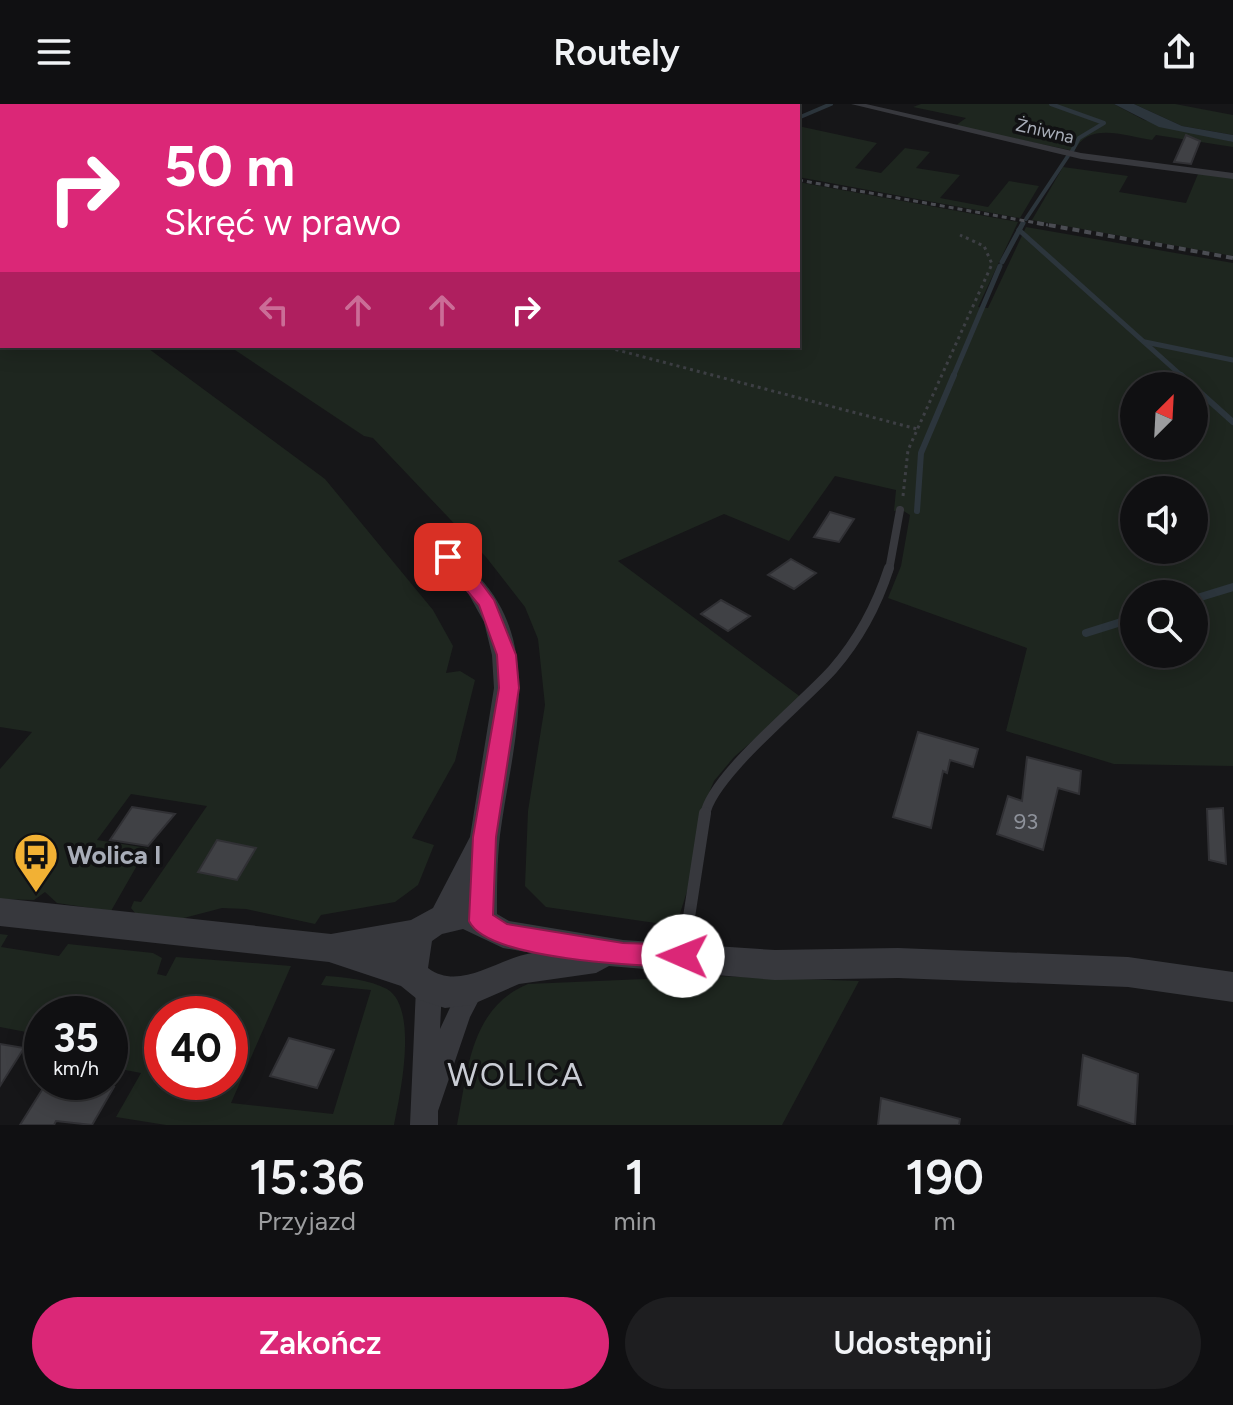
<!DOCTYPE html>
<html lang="pl">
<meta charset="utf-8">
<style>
:root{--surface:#101012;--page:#1e1e20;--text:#f1f3f6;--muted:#9c9d9f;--line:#303032;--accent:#db2777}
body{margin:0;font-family:Figtree,sans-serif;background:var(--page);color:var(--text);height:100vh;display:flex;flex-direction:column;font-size:30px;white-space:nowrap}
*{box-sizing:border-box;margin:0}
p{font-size:26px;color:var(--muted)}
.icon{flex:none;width:44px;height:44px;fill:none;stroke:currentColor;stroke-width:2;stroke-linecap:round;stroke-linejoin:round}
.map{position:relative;height:1021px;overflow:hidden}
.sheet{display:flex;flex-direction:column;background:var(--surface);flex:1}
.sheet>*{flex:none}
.guide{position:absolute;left:0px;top:0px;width:800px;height:244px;box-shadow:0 4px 20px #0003,0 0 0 2px var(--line);background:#db2777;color:#fff;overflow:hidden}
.needle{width:52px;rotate:24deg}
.buttons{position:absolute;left:1120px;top:268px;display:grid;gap:16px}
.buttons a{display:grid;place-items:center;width:88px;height:88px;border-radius:50%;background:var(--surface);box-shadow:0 4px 20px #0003,0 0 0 2px var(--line);font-size:40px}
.speed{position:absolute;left:24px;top:892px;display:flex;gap:16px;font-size:40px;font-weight:700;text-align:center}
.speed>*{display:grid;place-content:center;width:104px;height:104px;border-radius:50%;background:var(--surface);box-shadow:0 4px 20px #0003,0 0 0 2px var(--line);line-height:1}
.speed small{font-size:20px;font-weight:400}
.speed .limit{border:12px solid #d22;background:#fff;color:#111}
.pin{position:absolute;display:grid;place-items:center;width:68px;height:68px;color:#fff;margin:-34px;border-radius:16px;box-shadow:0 4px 12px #0006}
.me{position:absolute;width:88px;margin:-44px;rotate:271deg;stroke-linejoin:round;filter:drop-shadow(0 0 6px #0008)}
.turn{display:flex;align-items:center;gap:28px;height:168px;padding:0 32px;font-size:36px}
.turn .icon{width:104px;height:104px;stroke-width:2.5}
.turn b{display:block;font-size:56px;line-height:68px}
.lanes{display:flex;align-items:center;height:76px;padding:0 32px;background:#0003;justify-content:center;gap:40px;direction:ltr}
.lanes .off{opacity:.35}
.eta{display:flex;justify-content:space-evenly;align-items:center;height:136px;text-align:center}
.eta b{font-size:48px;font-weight:600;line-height:56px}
.button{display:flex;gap:16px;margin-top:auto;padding:16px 32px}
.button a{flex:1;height:92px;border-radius:48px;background:var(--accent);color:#fff;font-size:32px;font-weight:600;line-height:92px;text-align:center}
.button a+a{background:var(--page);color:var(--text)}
header{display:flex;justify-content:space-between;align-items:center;height:104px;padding:0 32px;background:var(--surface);font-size:36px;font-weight:600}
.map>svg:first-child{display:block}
.green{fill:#1e261f;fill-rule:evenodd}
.water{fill:#2c353c}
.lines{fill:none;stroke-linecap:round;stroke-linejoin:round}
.stream-far3{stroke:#2c353c;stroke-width:4}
.stream-far2{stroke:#2c353c;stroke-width:5}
.stream-far1{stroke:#2c353c;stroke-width:6}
.stream{stroke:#2c353c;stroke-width:8}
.building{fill:#404145;stroke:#303034;stroke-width:2}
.path{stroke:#3d3f44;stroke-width:3;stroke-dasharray:3 4;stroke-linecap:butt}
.service-far2{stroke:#37383d;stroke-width:8}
.service-far1{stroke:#37383d;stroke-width:10}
.service{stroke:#37383d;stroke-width:12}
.minor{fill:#37383d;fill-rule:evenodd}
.tertiary{fill:#37383d;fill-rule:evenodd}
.rail-far1{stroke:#4a4c52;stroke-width:3;stroke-dasharray:5 4;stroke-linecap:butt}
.rail{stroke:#4a4c52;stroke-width:4;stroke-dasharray:7 5;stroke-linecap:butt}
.route{fill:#db2777;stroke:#8e194d;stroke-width:2}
.labels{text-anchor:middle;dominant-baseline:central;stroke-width:7;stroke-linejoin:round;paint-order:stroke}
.far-street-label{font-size:18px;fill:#a8adb8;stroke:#111113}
.near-number-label{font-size:22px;fill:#8e929b}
.near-poi-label{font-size:26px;font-weight:bold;fill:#a8adb8;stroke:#111113;text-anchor:start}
.near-quarter-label{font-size:32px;letter-spacing:2px;fill:#c9ccd4;stroke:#111113}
</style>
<header><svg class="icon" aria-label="menu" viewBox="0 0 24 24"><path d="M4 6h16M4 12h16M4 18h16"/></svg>Routely<svg class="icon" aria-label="share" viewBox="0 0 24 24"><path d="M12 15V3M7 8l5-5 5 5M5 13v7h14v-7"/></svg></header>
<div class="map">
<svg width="1233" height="1021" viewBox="0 0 1233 1021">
<rect width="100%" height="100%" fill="#161618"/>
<!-- green -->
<g class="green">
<path d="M921 0H1114L1144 16 1233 38V43L1156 31 1152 36C1124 32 1089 17 1074 47L955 22 966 14 913 3Z"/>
<path d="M1134 0H1175L1233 11V31L1182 22Z"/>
<path d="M798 22 877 39 855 64 881 69 905 44 930 48 916 64 960 71 940 94 988 103 1009 77 1039 82 1020 114 798 73Z"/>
<path d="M1063 63 1128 72 1119 88 1186 99 1198 70 1233 73V152L1032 116Z"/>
<path d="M798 78 1018 118 978 203 988 204 1026 123 1233 159V662L1114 660 1006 627 1027 544 888 494 901 462 910 411 902 406 894 407 896 386 835 372 789 437 724 410 618 457 802 594 734 653 714 677 701 708 690 778 676 822 546 803 525 782 528 707 545 601 538 535 525 503 486 453 373 334 364 332 229 242H798ZM1134 282H1194V342H1134ZM1134 386H1194V446H1134ZM1134 490H1194V550H1134Z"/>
<path d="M0 159 2 242H145L325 375 433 506 453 542 446 569 460 567 475 576 455 657 412 734 434 741 418 781 395 798 321 811 315 820 246 805 222 804 180 815 136 810 131 804 134 797 141 798 207 702 131 690 97 736 147 744 111 807 57 799 45 788 34 796 0 795V665L32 628 0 623Z"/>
<path d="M0 830 8 831 1 843 59 852 68 840 153 849 162 854 157 870 166 872 176 853 291 862 231 999 333 1010 371 886 321 881 326 872C345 873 370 876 387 885 419 904 400 991 394 1021H166L116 1013 141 969 110 963V910H42V931L0 923ZM162 910H230V978H162Z"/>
<path d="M714 872 859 877 782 1021H457C468 966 470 904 528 880Z"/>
</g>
<!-- water -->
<path class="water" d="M1114 0H1134L1182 22 1233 31V38L1159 23Z"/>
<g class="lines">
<!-- stream-far3 -->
<g class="stream-far3">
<path d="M1051 0 1104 19 1079 34 1071 49"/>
<path d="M56 2 63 0"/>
<path d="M798 14 831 0"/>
<path d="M1026 115 1068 52"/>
</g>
<!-- stream-far2 -->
<g class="stream-far2">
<path d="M1019 126 1183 273"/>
<path d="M1002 158 1023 119"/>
<path d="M1145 238 1233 256"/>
<path d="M953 273 1000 162"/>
</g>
<!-- stream-far1 -->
<g class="stream-far1">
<path d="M1181 271 1193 282"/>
<path d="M1194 283 1233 318"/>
<path d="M917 407 921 349 954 271"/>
</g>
<!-- stream -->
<g class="stream">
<path d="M1194 495 1233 483"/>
<path d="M1086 529 1134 514"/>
</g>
</g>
<!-- building -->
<g class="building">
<path d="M1186 31 1200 37 1191 60 1174 58Z"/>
<path d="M830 408 854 415 839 438 814 433Z"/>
<path d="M791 455 816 469 794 485 768 471Z"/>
<path d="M721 496 750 512 728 527 701 510Z"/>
<path d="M918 628 978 645 973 663 950 656 947 669 943 667 931 724 893 713Z"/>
<path d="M1027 653 1081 667 1079 690 1058 684 1043 746 997 730 1008 692 1022 697Z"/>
<path d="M132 703 175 710 148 742 110 736Z"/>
<path d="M1223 704 1226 760 1209 756 1207 705Z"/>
<path d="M217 736 256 744 237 776 198 768Z"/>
<path d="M289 934 334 946 317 984 270 972Z"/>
<path d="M0 940 24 944 0 982Z"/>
<path d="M1083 951 1138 970 1135 1021 1078 1001Z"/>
<path d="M47 978H93L114 983 92 1021 56 1017 54 1021H20Z"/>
<path d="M881 994 960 1015 959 1021H878Z"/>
</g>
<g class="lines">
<!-- path -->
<g class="path">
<path d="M602 242 917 325"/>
<path d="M903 392 908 346 992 160 984 142 960 131"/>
</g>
<!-- service-far2 -->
<path class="service-far2" d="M889 466 900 406"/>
<!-- service-far1 -->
<path class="service-far1" d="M705 711C711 672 803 599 833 565 859 535 877 501 889 464"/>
<!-- service -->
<path class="service" d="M683 852 705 709"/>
<!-- minor -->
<g class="minor">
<path d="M851 0H866L1081 49 1233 69V75L1081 55Z"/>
<path d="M429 873 438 876 442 884 440 925 462 878 471 875 480 878 484 886 470 913 438 1007V1021H410L416 884 420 876Z"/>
</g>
<!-- tertiary -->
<path class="tertiary" d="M448 446C461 449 470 463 479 473 546 545 511 645 500 731 497 757 497 783 497 810L509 817 623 836 775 846 898 844 1128 853 1233 868V898L1128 883 898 874 775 876 609 862 596 869 519 880 471 901 445 904 417 895 401 882 329 858 0 822V794L331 830 411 816 433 804 470 733 494 584 492 551 484 518 468 489 437 453ZM463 825 503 844 532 849C498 854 460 888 428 864L432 837 442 830Z"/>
<!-- rail-far1 -->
<g class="rail-far1">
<path d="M379 0 390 2"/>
<path d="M798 76 1048 121"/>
</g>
<!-- rail -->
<path class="rail" d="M1037 119 1233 154"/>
</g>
<!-- route -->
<path class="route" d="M448 448 471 465 494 496 516 551 519 584 496 733 493 811 507 820 623 839 683 841 691 844 695 852 691 859 683 863C641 862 487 856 469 817L473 733 499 584 497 551 479 501 439 453Z"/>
<!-- icons -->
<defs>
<g id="bus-pin" transform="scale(2.3)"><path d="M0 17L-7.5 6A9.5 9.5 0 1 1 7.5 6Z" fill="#f2b134" stroke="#111113"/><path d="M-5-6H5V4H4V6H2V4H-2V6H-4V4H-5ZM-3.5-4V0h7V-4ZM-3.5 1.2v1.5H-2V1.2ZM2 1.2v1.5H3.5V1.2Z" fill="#111"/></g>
</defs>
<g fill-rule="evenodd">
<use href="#bus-pin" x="36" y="751"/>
</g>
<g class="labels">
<!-- far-street labels -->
<g class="far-street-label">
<text transform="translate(1045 27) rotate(13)">Żniwna</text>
</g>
<!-- near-number labels -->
<g class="near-number-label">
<text x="1026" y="717">93</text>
</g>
<!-- near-poi labels -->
<g class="near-poi-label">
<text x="67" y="751">Wolica I</text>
</g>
<!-- near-quarter labels -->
<g class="near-quarter-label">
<text x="516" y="971">WOLICA</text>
</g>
</g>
</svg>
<div class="buttons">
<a><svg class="needle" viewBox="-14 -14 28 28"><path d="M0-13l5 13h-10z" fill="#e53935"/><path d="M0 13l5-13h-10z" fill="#9c9d9f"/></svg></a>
<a><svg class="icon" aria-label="sound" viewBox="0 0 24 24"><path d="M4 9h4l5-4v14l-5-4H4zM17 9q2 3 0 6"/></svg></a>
<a><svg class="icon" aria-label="search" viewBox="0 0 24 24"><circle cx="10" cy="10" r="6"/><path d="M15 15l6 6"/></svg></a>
</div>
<div class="speed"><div>35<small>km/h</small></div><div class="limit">40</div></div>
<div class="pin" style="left:448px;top:453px;background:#d93025"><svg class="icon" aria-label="arrive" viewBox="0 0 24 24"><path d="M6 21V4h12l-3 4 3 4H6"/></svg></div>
<svg class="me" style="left:683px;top:852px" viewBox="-20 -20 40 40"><circle r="19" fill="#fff"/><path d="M0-13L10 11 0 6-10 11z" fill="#db2777"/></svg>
<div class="guide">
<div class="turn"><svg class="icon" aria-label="right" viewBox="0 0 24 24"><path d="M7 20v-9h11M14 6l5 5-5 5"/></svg><div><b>50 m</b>Skręć w prawo</div></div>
<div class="lanes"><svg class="icon off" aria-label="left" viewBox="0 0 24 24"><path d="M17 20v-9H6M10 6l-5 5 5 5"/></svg><svg class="icon off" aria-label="ahead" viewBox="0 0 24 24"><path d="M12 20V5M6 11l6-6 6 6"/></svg><svg class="icon off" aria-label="ahead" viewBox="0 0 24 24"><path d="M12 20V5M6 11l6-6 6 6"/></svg><svg class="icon" aria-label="right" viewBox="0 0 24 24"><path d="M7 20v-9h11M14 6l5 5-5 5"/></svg></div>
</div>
</div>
<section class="sheet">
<div class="eta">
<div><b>15:36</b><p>Przyjazd</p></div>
<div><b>1</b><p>min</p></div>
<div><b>190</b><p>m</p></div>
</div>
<div class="button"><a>Zakończ</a><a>Udostępnij</a></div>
</section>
